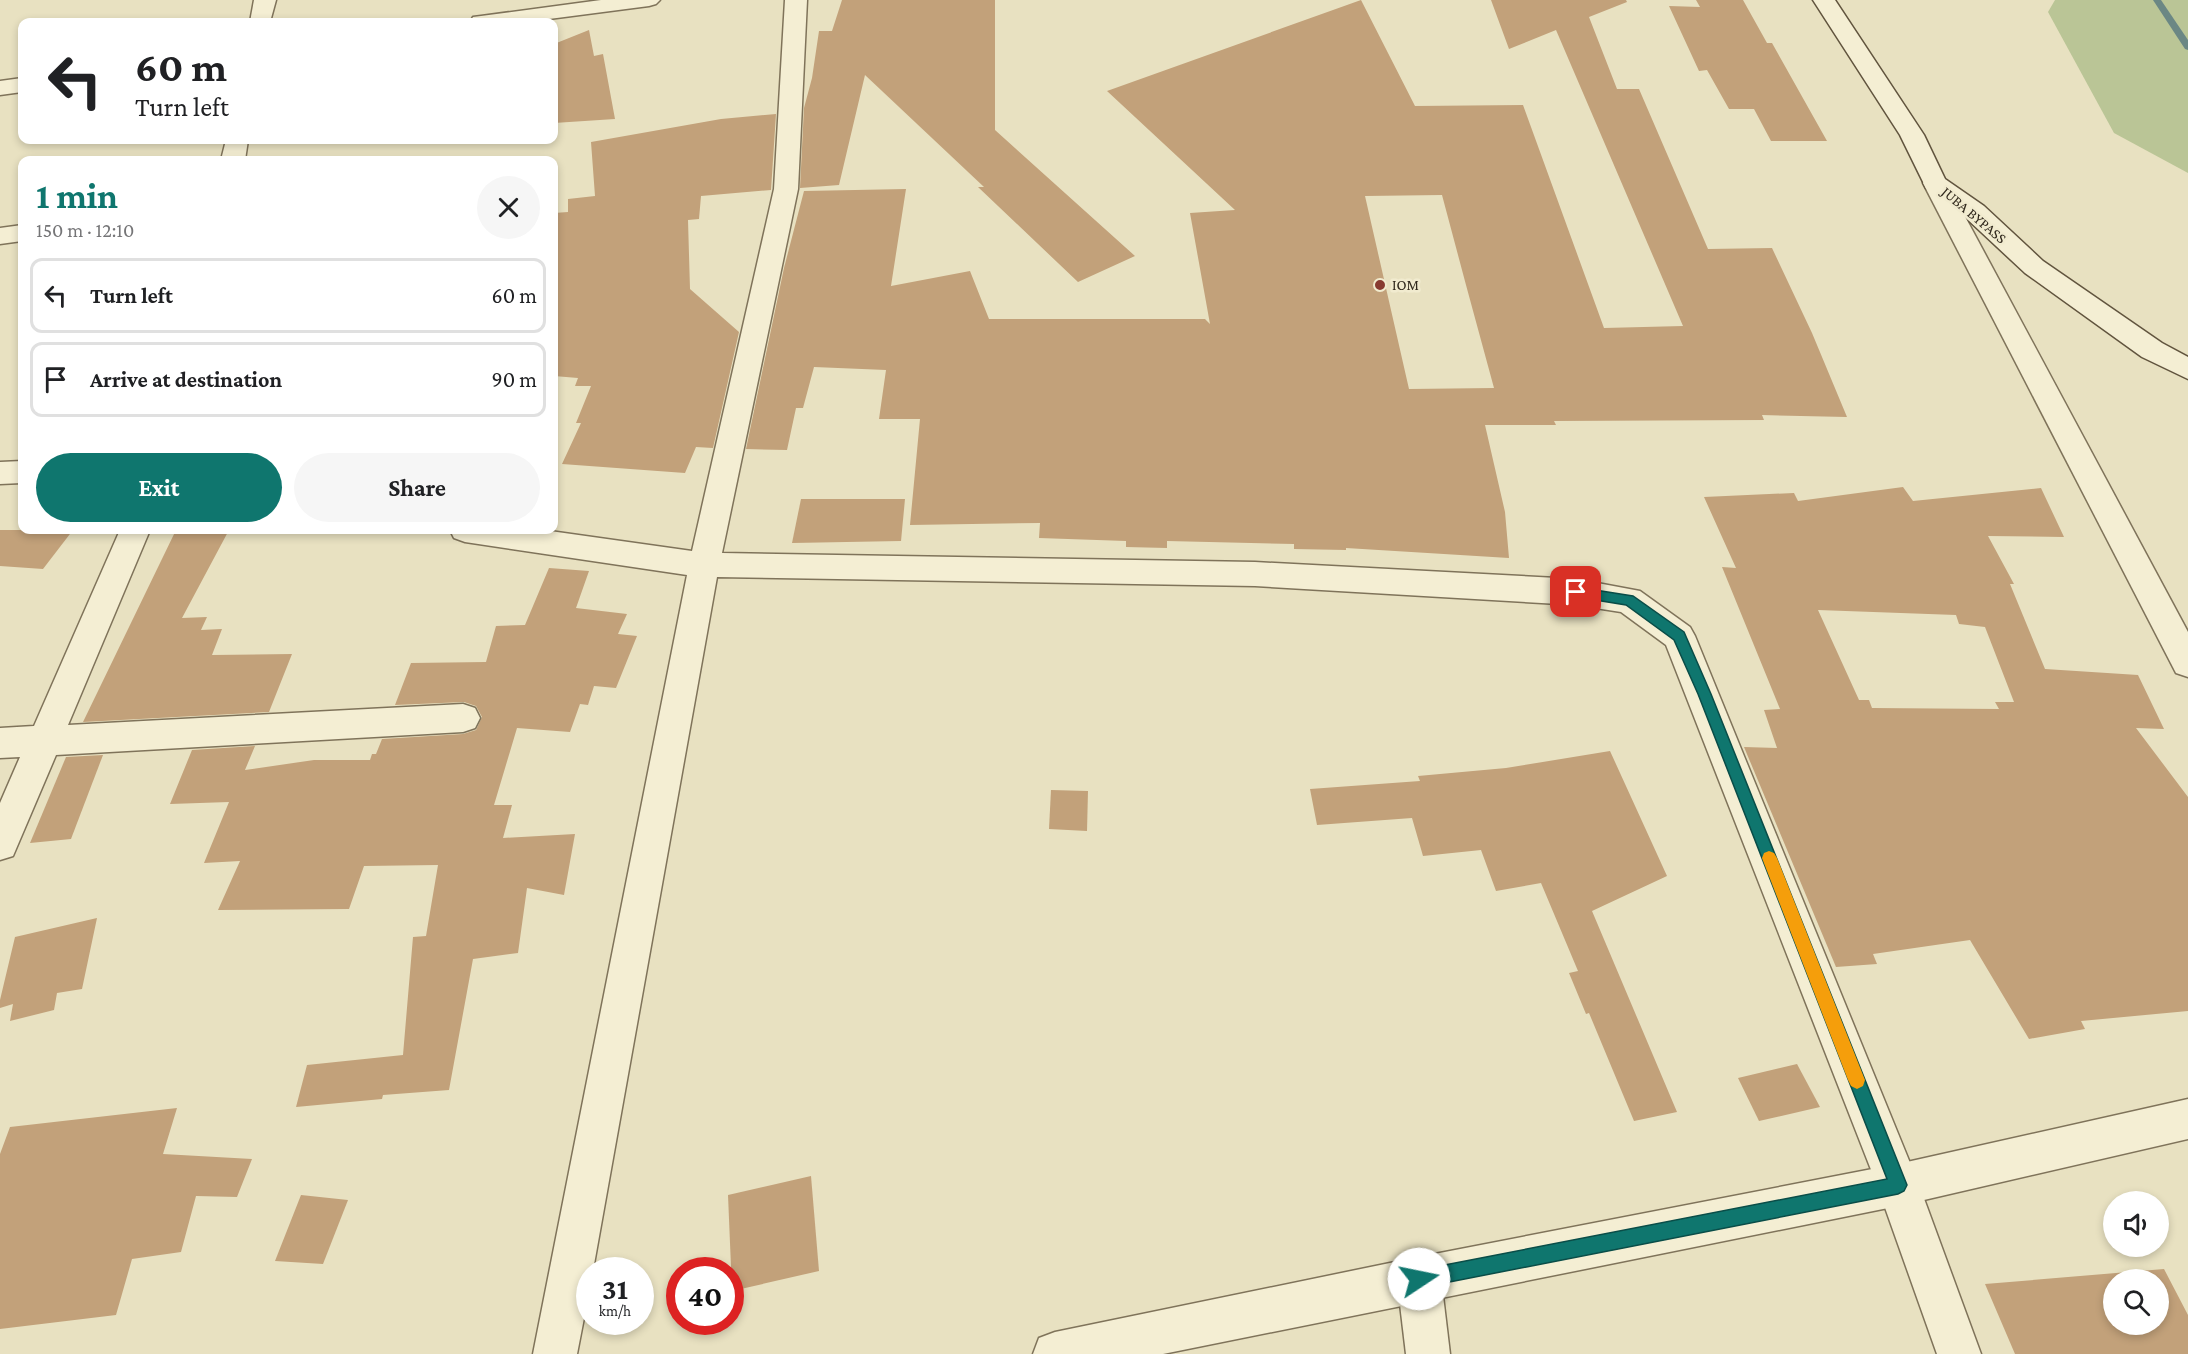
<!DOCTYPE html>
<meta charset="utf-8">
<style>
:root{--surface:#fff;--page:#f6f6f6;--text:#202124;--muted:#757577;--line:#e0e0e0;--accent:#0f766e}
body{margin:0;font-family:"Crimson Pro",serif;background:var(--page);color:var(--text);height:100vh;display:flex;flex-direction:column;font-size:22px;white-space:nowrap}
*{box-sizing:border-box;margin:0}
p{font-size:20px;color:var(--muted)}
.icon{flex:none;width:33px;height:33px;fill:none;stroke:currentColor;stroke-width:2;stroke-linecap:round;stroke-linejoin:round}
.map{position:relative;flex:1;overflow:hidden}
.side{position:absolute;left:18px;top:156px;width:540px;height:378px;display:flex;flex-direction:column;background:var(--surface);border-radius:12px;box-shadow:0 3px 9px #0003}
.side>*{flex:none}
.hud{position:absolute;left:18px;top:18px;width:540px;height:126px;border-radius:12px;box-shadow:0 3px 9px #0003;background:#fff;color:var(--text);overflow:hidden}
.tools{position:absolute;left:2103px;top:1191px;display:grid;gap:12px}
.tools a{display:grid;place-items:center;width:66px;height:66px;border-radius:50%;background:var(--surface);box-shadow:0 3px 9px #0003;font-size:30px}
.speed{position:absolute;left:576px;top:1257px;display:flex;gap:12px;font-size:30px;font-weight:700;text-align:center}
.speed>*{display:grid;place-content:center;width:78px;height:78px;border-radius:50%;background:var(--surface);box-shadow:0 3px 9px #0003;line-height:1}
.speed small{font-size:15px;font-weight:400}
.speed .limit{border:9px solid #d22;background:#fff;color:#111}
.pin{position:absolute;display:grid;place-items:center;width:51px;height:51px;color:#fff;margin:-26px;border-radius:12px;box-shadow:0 3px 9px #0006}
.me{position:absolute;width:66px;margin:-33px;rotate:79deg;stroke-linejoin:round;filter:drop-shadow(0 0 4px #0008)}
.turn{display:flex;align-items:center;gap:21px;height:126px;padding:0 18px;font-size:27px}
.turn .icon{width:78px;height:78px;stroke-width:2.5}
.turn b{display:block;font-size:42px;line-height:51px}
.round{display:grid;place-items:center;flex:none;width:63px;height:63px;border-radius:32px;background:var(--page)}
.headline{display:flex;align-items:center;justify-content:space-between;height:102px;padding:0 18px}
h1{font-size:36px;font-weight:700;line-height:45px;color:var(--accent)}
.cta{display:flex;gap:12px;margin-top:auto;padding:12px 18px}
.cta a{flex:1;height:69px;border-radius:36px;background:var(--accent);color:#fff;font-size:24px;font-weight:700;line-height:69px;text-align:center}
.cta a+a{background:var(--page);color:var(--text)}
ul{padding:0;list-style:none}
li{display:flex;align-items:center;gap:18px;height:75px;margin:0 12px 9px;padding:0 6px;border:3px solid var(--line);border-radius:12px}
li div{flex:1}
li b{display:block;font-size:22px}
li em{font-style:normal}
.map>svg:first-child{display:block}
.green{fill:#bac596}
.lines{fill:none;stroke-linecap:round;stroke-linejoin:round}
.stream{fill:#6b8784;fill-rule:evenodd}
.building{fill:#c2a17a;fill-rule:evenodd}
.minor-casing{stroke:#7f735a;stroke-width:3}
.tertiary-casing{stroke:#7f735a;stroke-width:3}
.secondary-casing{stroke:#61543e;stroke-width:3}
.minor{fill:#f4eed3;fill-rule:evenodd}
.tertiary{fill:#f4eed3;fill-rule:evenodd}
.secondary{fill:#f4eed3;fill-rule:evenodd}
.route{fill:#0f766e;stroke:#0a4d48;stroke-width:1.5}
.slow{fill:#f59e0b}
.poi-dot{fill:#883b31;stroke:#f1ebcf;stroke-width:2}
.labels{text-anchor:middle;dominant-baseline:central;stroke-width:5;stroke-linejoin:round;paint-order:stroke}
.far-street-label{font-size:15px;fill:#31291d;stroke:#f1ebcf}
.far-poi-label{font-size:15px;fill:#31291d;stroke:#f1ebcf;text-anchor:start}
</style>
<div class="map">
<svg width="2188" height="1354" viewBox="0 0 2188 1354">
<rect width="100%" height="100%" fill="#e8e1c1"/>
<!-- green -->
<path class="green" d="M2055 0H2188V173L2114 133 2048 12Z"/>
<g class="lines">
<!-- stream -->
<path class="stream" d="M2153 0H2161L2188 40V50L2185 49Z"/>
</g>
<!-- building -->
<g class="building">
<path d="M842 0H995V130L1135 256 1078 282 978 187H984L865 75 839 185 800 188 804 108 812 78 819 31H832Z"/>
<path d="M1361 0 1415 106 1523 105 1604 328 1683 326 1556 30 1509 49 1491 0H1626L1627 2 1589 17 1617 89H1639L1708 249 1772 248 1812 333 1847 417 1762 415 1764 420 1554 421 1556 425H1485L1505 512 1509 558 1346 548V550L1294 549V544L1167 541V548L1126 547V541L1039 538 1040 523 910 525 920 419H879L886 370 814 367 803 408H796L787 450 746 449 784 268 804 191 906 189 891 286 970 271 989 319H1205L1210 324 1190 213 1235 210 1107 91ZM1442 195 1466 285 1494 388 1409 389 1365 196Z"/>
<path d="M1696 0H1743L1767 43H1772L1827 141H1771L1754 109H1729L1707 70 1699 71 1669 6 1700 7Z"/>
<path d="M589 30 594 56 603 54 615 119 554 123V44Z"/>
<path d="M776 114 771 190 701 196 699 219 688 220 690 289 739 332 713 448 696 447 685 473 562 464 581 423H576L591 386H575L578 378 554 376V213L568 212V199L595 196 591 142 721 119Z"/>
<path d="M1903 487 1913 501 2041 488 2064 537 1988 536 2014 584H2010L2045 669 2138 675 2164 729 2136 728 2188 797V1011L2081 1021 2085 1029 2029 1039 1970 940 1873 954 1877 964 1836 967 1744 747 1777 748 1764 710 1780 709 1722 567 1736 568 1704 497 1794 493 1798 501ZM1818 610 1956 615 1959 624 1985 627 2014 702H1995L1999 709 1872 708 1869 700H1859Z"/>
<path d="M801 499H905L901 541 792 543Z"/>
<path d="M0 530H73L43 569 0 566Z"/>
<path d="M176 530H229L182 618 207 617 201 630 222 629 212 655 292 654 269 712 83 722Z"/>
<path d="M549 568 589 571 576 608 627 614 618 634 637 636 616 688 594 686 588 705 580 704 570 732 517 728 494 805H512L503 838 575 834 564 895 527 888 518 953 473 959 449 1090 383 1095 382 1099 296 1107 307 1065 403 1055 413 937 426 936 438 865 364 866 349 909 218 910 240 861 204 863 229 802 170 804 192 750 255 746 245 770 314 760H370L372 754H376L382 739 463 734 476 730 482 717 476 706 464 702 395 705 411 663 486 662 496 626 525 625Z"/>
<path d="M1610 751 1667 876 1592 911 1677 1112 1634 1121 1589 1013 1586 1014 1569 973 1578 971 1541 883 1496 891 1481 850 1423 856 1412 818 1317 825 1310 789 1420 781 1418 776 1506 768Z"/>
<path d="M103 755 71 839 30 843 66 757Z"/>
<path d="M1051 790 1088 791 1087 831 1049 829Z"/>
<path d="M97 918 82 989 57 993 54 1010 10 1021 13 1004 0 1008V1000L15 937Z"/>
<path d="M1797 1064 1820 1107 1759 1121 1738 1078Z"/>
<path d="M177 1108 163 1154 252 1159 237 1197 196 1196 181 1252 132 1259 116 1315 0 1329V1154L10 1127Z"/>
<path d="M811 1176 819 1271 732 1291 728 1195Z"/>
<path d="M301 1195 348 1200 323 1264 275 1261Z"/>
<path d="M2164 1269 2188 1315V1354H2015L1985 1284ZM2114 1280H2158V1324H2114Z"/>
</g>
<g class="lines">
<!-- minor casing -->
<g class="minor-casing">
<g id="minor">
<path d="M254 0H276L270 22H250Z"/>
<path d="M601 0H660L656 4 649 6 526 22H470L473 17 481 16Z"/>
<path d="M785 0H807L798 189 722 553 1255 562 1576 579 1640 591 1690 627 1695 636 1919 1185 1981 1354H1937L1877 1185 1666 645 1621 612 1576 605 1255 586 717 577 593 1270H590V1287L577 1354H533L687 575 465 542 454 538 450 530H543L692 551 774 189Z"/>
<path d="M22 78V92L0 95V81Z"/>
<path d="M226 140H248L245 160H221Z"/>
<path d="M22 225V241L0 244V228Z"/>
<path d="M22 461V483L0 484V462Z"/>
<path d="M120 530H150L68 725 463 704 475 708 480 718 475 728 463 732 56 755 13 856 0 860V803L20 757 0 758V728L34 726Z"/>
<path d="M1419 1257 1434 1264 1441 1279 1450 1354H1406L1397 1279 1404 1264Z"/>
</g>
</g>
<!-- tertiary casing -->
<g class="tertiary-casing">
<g id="tertiary">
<path d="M1935 176 1944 178 1947 183 2188 632V677L2176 673 1923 183 1926 178Z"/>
<path d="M2188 1099V1139L1898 1206 1163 1354H1033L1039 1338 1055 1332 1419 1257 1898 1164Z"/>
</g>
</g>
<!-- secondary casing -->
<g class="secondary-casing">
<path id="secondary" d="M1813 0H1835L1924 135 1945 179 1984 206 2043 261 2162 343 2188 357V379L2142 357 2025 273 1966 218 1926 188 1900 135Z"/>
</g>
<!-- minor -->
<use href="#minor" class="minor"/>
<!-- tertiary -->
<use href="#tertiary" class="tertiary"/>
<!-- secondary -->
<use href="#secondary" class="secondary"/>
</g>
<!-- route -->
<path class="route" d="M1576 587 1633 596 1684 632 1711 694 1907 1185 1904 1191 1898 1194 1419 1288 1412 1285 1410 1279 1412 1273 1419 1270 1887 1179 1698 694 1674 640 1626 605 1571 596 1569 592Z"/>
<!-- slow -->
<path class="slow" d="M1769 851 1774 853 1777 858 1865 1080 1863 1086 1857 1089 1851 1086 1848 1080 1762 858 1764 853Z"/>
<!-- markers -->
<circle class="poi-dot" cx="1380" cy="285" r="6"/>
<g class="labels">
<!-- far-street labels -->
<g class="far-street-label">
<text transform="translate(1974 215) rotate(40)">JUBA BYPASS</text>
</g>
<!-- far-poi labels -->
<g class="far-poi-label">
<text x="1392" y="285">IOM</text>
</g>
</g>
</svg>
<div class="tools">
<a><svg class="icon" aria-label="sound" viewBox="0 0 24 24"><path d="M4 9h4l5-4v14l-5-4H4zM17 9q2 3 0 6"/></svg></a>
<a><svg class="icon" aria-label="search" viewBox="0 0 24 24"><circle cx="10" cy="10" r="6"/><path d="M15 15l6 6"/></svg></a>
</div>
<div class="speed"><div>31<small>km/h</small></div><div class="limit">40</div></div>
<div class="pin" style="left:1576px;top:592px;background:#d93025"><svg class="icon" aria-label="arrive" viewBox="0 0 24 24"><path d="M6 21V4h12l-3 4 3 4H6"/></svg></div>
<svg class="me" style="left:1419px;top:1279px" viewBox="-20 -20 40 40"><circle r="19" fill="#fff"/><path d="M0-13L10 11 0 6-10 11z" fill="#0f766e"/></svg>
<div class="hud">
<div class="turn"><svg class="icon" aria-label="left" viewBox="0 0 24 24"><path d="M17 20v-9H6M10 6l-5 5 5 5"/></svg><div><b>60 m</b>Turn left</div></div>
</div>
<section class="side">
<div class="headline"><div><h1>1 min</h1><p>150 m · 12:10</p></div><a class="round"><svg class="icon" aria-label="close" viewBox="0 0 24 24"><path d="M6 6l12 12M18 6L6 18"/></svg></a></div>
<ul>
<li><svg class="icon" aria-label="left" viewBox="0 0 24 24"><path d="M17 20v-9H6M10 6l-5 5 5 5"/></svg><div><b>Turn left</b></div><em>60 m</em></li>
<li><svg class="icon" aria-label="arrive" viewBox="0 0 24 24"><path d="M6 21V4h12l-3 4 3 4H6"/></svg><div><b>Arrive at destination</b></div><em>90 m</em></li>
</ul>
<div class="cta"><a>Exit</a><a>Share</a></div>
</section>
</div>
